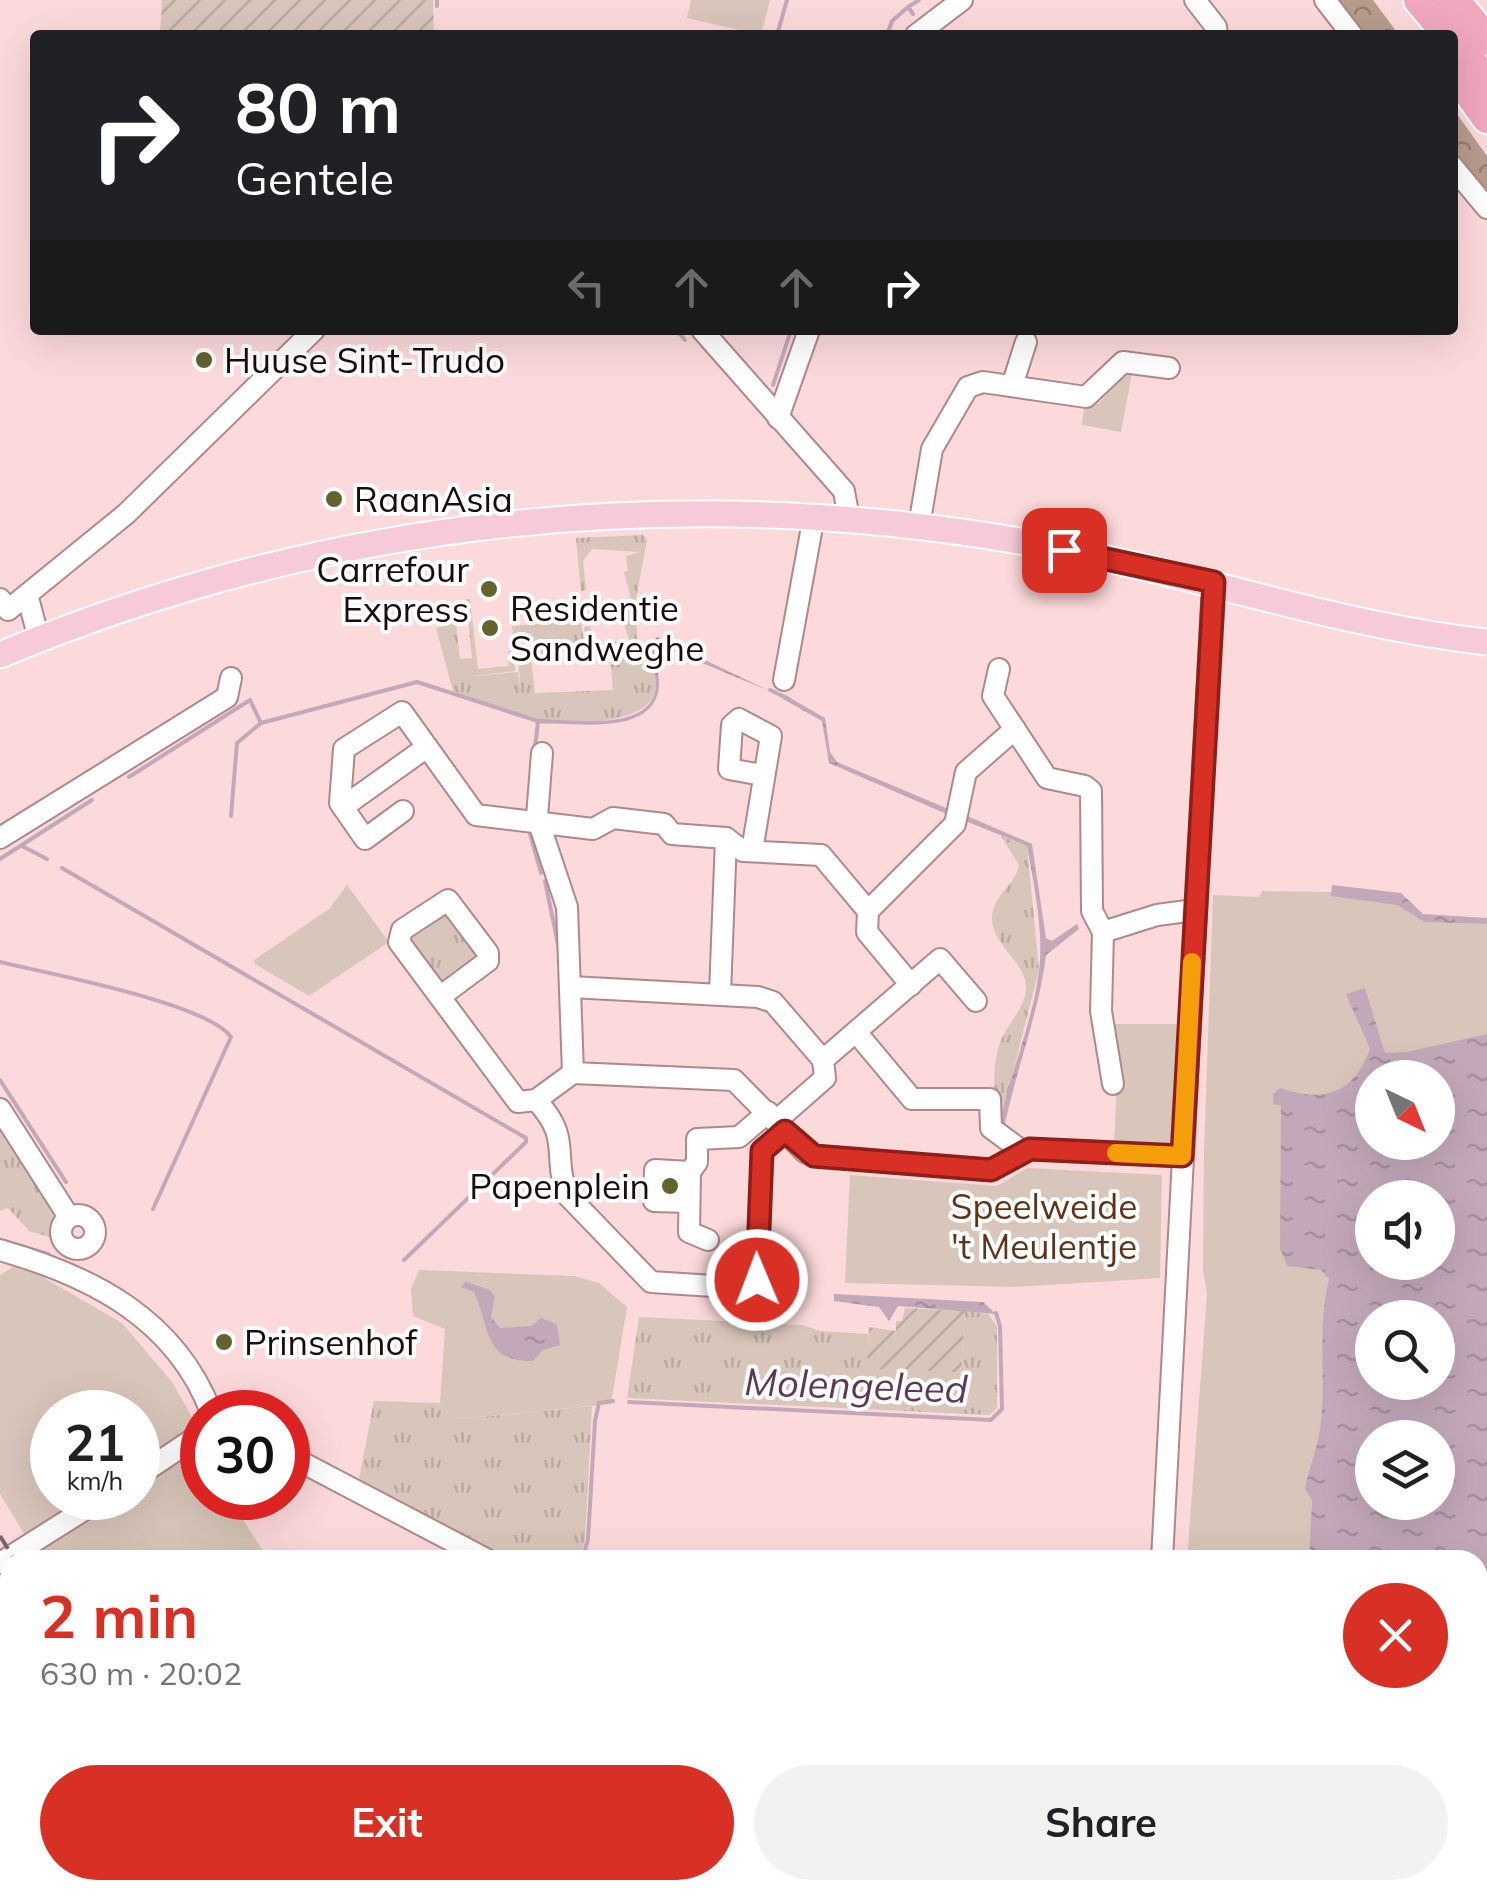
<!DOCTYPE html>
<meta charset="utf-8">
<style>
:root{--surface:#fff;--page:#f2f2f2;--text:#202124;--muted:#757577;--accent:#d93025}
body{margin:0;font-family:Mulish,sans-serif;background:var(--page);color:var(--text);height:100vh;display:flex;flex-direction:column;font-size:38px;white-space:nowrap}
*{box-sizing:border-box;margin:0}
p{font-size:32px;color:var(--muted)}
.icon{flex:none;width:55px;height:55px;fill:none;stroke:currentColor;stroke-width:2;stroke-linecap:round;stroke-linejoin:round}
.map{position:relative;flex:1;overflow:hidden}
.details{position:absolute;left:0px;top:1550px;width:1488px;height:350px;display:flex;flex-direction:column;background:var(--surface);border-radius:30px 30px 0 0;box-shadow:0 10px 40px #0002}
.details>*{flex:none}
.hud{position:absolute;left:30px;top:30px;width:1428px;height:305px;border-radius:10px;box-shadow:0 10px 40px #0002;background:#202124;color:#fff;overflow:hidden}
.needle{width:65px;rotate:137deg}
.buttons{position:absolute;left:1355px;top:1060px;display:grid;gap:20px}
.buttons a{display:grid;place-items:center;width:100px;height:100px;border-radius:50%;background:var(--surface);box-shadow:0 10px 40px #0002;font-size:50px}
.speed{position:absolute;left:30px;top:1390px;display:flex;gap:20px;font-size:50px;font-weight:700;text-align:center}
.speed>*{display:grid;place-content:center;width:130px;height:130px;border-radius:50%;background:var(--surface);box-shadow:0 10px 40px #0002;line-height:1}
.speed small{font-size:25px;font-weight:400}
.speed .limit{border:15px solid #d22;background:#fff;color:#111}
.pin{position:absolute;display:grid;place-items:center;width:85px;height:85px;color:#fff;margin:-42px;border-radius:20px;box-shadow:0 5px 15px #0006}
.me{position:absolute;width:110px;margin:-55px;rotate:359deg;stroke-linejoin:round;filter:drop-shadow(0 0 8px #0008)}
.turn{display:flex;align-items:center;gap:35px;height:210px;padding:0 40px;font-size:45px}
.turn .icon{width:130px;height:130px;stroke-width:2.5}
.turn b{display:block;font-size:70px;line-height:85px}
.lanes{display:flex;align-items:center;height:95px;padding:0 40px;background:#0003;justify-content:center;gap:50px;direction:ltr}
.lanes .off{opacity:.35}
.round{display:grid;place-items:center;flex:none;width:105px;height:105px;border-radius:52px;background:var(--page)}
.overview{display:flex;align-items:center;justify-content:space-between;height:170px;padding:0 40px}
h1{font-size:60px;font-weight:700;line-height:75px;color:var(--accent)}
.button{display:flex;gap:20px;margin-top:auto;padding:20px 40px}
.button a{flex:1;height:115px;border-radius:60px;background:var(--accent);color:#fff;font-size:40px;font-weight:700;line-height:115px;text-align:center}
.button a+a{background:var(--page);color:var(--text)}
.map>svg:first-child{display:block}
.grass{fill:url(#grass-tufts)}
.forest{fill:url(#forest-crowns)}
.park{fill:#d9c6ba;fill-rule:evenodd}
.garden{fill:url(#garden-furrows)}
.water{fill:url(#water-ripples);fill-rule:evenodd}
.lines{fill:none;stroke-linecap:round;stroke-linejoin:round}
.stream{stroke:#c3a8ba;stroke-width:4}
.minor-casing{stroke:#b0888a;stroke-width:24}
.major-casing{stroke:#fff;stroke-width:29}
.highway-casing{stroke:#fff;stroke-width:34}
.minor{stroke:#fff;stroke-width:20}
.major{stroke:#f6cad9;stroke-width:25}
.highway{stroke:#f0a7c0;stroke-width:30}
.rail{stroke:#7c6566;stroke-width:4;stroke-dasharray:15 8;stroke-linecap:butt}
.route-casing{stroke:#8d1f18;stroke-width:25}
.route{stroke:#d93025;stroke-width:18}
.slow{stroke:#f59e0b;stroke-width:18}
.poi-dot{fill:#64622f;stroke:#fff;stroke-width:4}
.labels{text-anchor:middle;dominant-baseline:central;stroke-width:8;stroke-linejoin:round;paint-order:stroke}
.poi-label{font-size:35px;fill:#1a0c0d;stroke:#fff;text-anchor:start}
.park-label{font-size:35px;fill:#5c3419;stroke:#fff}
.water-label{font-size:38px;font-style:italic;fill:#5f3753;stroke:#fff}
</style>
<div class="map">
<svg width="1487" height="1900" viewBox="0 0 1487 1900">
<defs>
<pattern id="grass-tufts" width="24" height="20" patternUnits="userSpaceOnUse" patternTransform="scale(2.5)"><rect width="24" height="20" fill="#d9c6ba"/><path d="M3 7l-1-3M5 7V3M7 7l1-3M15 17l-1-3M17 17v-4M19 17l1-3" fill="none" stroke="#baa99f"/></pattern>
<pattern id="forest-crowns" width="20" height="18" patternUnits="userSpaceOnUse" patternTransform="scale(2.5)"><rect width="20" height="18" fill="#b79c8c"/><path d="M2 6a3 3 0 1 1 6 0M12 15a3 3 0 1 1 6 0" fill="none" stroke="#947e71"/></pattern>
<pattern id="garden-furrows" width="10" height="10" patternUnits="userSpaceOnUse" patternTransform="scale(2.5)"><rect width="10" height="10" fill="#d9c6ba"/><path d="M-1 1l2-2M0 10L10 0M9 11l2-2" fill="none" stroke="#baa99f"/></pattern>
<pattern id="water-ripples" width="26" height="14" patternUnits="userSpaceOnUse" patternTransform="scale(2.5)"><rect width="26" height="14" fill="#c3a8ba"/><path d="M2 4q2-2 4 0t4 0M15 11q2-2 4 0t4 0" fill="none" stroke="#a78f9f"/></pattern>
</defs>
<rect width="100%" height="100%" fill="#fcd9da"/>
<!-- grass -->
<g class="grass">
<path d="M643 535 647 540 636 599 637 642 587 647 584 627 590 626 593 644 629 640 621 613 626 612 625 600 631 599 624 572 628 571 626 556 640 552 592 549 583 561 586 590 581 591 576 538Z"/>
<path d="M466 599H470L478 669 509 666 508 651H513L515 671 462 677 518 672 521 693 518 658 556 654 531 659 535 693 613 690 610 656 588 651 642 643 649 646C651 660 659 678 655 692 646 727 563 724 534 720 508 717 478 700 453 691L436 628 456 623 460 659 472 658Z"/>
<path d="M581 620 585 650 516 656 512 626Z"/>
<path d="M1001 836 1027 846 1039 970 1000 1123C993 1098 991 1062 1002 1038 1010 1022 1025 1006 1026 989 1027 963 994 947 992 920 991 896 1015 886 1019 865Z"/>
<path d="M445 907 483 956 443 988 405 939Z"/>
<path d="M0 1125 54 1209 50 1237 29 1231 8 1208 0 1211Z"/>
<path d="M965 1311 988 1314 997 1326V1408L989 1415 627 1398 639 1317 803 1325 820 1331 868 1334V1369L961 1371Z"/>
<path d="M374 1401 440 1403 459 1419 592 1406 585 1539 579 1560H498L357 1489Z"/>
</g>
<!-- forest -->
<g class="forest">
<path d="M1335 0H1373L1399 35H1361Z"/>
<path d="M1452 107 1487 156V194L1453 152Z"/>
</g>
<!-- park -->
<g class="park">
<path d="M691 0H770L761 35 687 18Z"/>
<path d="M1127 372 1132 373 1121 432 1082 425 1084 407 1099 403Z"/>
<path d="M347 885 389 942 309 996 255 964 254 960 329 909Z"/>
<path d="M1262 891 1331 892 1397 905 1424 922 1487 924V1900H1173V1890H1478V1560H1187L1207 1294 1203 1270 1204 1150 1213 895 1259 897ZM1372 1078H1438V1142H1372ZM1372 1198H1438V1262H1372ZM1372 1318H1438V1382H1372ZM1372 1438H1438V1502H1372Z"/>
<path d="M1109 1024H1180L1173 1147H1114L1117 1083Z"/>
<path d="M1027 1168 1162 1175 1160 1278 1015 1287 845 1283 850 1175 997 1186Z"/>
<path d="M26 1259 46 1279 122 1323 172 1382 197 1426 189 1436 202 1457V1498H229L269 1560H40L0 1494V1275ZM52 1412H138V1498H52Z"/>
<path d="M419 1270 574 1276 599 1283 627 1307 611 1404 458 1419 440 1403 445 1329 413 1316 411 1289Z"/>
<path d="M0 1598 10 1615V1890H29L0 1898Z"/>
<path d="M248 1890H377L372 1900H254Z"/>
</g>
<!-- garden -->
<g class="garden">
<path d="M162 0H433L434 35H160Z"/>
<path d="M905 1308 965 1311 961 1372 867 1369 869 1327 896 1331V1321H902Z"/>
</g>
<!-- water -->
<g class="water">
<path d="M657 637 772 692 659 645 654 650C656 665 662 681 657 696 643 737 566 721 535 724L538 719C570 719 654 734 656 685 656 672 651 658 649 646Z"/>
<path d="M785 695 825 718 830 752 837 762 953 811 951 816 829 763 822 721 783 699Z"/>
<path d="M965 815 1032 844 1046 938 1052 941 1077 924 1079 929 1046 955C1039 1013 1017 1066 1005 1124L1000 1123C1010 1072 1033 1022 1039 971 1044 932 1034 885 1027 846L963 820Z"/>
<path d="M1332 885 1401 893 1423 914 1487 918V924L1424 922 1397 905 1331 896Z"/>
<path d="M1365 988 1385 1053 1407 1052 1487 1034V1900H1225L1226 1890H1478V1560H1309L1312 1500 1305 1489C1309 1466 1319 1446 1321 1421 1326 1370 1317 1331 1329 1279L1321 1270 1287 1266 1280 1248 1281 1106 1273 1104V1094L1280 1088C1322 1102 1353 1096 1370 1049L1346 994ZM1372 1078H1438V1142H1372ZM1372 1198H1438V1262H1372ZM1372 1318H1438V1382H1372ZM1372 1438H1438V1502H1372Z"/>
<path d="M466 1282 490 1290 495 1297 491 1317 500 1328 531 1326 541 1318 557 1324 560 1345 543 1350 533 1361C482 1363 490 1324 474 1292L461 1287Z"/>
<path d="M834 1294 983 1302 996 1314 898 1306 889 1321 879 1307 834 1301Z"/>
</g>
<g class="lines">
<!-- stream -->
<g class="stream">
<path d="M437 6V0"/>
<path d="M913 14 908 7 919 0"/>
<path d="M777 35 787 0"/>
<path d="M887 35 892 21 908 7"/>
<path d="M676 330 685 340"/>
<path d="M773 385 791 330"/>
<path d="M770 690 789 699"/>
<path d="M535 747 538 722"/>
<path d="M129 777 250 700 261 723"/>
<path d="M231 816 237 743 261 723 417 682 538 721"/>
<path d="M529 830 541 873"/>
<path d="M22 846 47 859"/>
<path d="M0 859 92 800"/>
<path d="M62 868 526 1138V1142L404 1260"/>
<path d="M545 881 558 944"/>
<path d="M0 962C46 973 207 1003 231 1037L153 1209"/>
<path d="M0 1080 66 1182"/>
<path d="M0 1240 48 1254"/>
<path d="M629 1402 991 1420 1002 1409 1000 1326 996 1313"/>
<path d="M582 1560 588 1539 595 1421 599 1403 613 1401"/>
<path d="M849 1890 858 1900"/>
<path d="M381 1900 386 1890"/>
</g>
<!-- minor casing -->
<g class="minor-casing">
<g id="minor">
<path d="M1195 0 1216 27 1217 35"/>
<path d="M1325 0 1352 35"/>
<path d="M916 35 962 0"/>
<path d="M1452 166 1487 208"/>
<path d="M702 330 844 491 849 519"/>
<path d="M1012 386 1026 342"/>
<path d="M778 418 809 330"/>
<path d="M919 526 932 449 968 387 983 382 1086 397 1123 362 1169 368"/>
<path d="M28 598 39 639"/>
<path d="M0 599 8 610 126 514 314 330"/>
<path d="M999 669 993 696 1047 778 1085 786 1091 791 1092 911 1103 932 1157 915 1195 910"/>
<path d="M784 680 814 516"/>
<path d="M542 753 537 817 567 907 573 1073"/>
<path d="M343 807 427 747"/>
<path d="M403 811 365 839 340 803 344 749 402 712 476 815 593 829 613 818 664 824 672 834 726 838 743 851 821 855 868 911 867 932 911 985"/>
<path d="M0 838 227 697 231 678"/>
<path d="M752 851 771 736 739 719 732 725 729 769 762 775"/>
<path d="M868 911 955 824 966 772 1015 729"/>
<path d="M1103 932 1101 1011 1113 1084"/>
<path d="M571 987 758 997 773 1002 823 1060"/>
<path d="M720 994 726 838"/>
<path d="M441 996 488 961V953L448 900 402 930 399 942 518 1102 536 1100C573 1140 551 1154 568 1196L651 1282 729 1287 740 1279 757 1280 762 1151 785 1131"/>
<path d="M856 1032 912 1099H990L991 1128 1022 1151"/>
<path d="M536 1100 573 1073 734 1080 805 1152 814 1156 991 1170 1030 1149 1182 1156"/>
<path d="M0 1109 69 1217"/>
<path d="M776 1121 825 1078 823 1060 940 959 976 1001"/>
<path d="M688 1202 654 1201 655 1170 690 1172"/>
<circle cx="78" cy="1232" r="17"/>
<path d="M708 1240 689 1232 690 1172 697 1162V1139L739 1137 768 1112"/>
<path d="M0 1250C91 1276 175 1318 211 1412"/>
<path d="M288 1455 488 1560"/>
<path d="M138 1476 202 1433"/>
<path d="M1162 1560 1213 583"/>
<path d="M0 1563 103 1498"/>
<path d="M1139 1900 1140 1890"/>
</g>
</g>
<!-- major casing -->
<g class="major-casing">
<path id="major" d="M0 655C326 519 677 481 1025 542 1180 569 1331 625 1487 642"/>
</g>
<!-- highway casing -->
<g class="highway-casing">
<g id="highway">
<path d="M1419 0 1448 35"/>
<path d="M1454 0 1487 40"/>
<path d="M1452 40 1487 81"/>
<path d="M1452 69 1487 118"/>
</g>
</g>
<!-- minor -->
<use href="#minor" class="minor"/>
<!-- major -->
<use href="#major" class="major"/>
<!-- highway -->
<use href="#highway" class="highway"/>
<!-- rail -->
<g class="rail">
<path d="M0 1536 15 1560"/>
<path d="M225 1890 232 1900"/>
</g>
</g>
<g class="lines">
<!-- route casing -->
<g class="route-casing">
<path id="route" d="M757 1280 762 1151 785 1131 814 1156 991 1170 1030 1149 1182 1156 1214 582 1064 550"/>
</g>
<!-- route -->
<use href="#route" class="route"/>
<!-- slow -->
<path class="slow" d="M1116 1153 1182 1156 1192 962"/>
</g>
<!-- markers -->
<g class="poi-dot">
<circle cx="204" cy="360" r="10"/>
<circle cx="334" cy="499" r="10"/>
<circle cx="489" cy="589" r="10"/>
<circle cx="490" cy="628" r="10"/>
<circle cx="670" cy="1186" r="10"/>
<circle cx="224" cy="1342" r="10"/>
</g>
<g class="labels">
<!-- poi labels -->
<g class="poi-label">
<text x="224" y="360">Huuse Sint-Trudo</text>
<text x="354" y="499">RaanAsia</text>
<text x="469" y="569" text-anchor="end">Carrefour<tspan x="469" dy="40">Express</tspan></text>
<text x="510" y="608">Residentie<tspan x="510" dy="40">Sandweghe</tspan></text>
<text x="650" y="1186" text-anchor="end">Papenplein</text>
<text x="244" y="1342">Prinsenhof</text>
</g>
<!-- park labels -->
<g class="park-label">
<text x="1044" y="1206">Speelweide<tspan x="1044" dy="40">'t Meulentje</tspan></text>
</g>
<!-- water labels -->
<g class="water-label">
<text transform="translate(856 1385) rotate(2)">Molengeleed</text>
</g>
</g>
</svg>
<div class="buttons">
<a><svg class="needle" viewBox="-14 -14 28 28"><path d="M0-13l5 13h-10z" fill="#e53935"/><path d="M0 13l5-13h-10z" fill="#757577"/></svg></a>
<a><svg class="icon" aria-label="sound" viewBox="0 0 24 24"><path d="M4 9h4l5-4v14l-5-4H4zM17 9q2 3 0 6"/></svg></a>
<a><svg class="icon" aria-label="search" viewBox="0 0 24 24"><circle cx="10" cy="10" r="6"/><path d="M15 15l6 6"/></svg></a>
<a><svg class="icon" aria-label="layers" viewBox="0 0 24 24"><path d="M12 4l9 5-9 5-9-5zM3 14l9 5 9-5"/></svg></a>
</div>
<div class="speed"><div>21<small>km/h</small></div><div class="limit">30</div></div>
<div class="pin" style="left:1064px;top:550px;background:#d93025"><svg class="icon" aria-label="arrive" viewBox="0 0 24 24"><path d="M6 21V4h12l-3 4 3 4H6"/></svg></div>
<svg class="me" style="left:757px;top:1280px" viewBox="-20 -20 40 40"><circle r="17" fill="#d93025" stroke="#fff" stroke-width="3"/><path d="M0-11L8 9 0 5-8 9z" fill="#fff"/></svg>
<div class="hud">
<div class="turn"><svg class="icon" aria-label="right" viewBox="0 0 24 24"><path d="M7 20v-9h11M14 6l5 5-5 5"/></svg><div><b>80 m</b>Gentele</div></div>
<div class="lanes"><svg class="icon off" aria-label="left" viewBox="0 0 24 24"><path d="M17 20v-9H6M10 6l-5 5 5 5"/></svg><svg class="icon off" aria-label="ahead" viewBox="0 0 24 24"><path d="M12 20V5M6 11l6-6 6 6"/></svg><svg class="icon off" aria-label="ahead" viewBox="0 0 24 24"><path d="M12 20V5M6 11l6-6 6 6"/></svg><svg class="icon" aria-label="right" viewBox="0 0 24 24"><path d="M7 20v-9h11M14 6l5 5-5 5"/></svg></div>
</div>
<section class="details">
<div class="overview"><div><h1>2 min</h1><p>630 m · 20:02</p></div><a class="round" style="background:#d93025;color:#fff"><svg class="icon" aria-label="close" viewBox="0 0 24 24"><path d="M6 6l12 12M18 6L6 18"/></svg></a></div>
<div class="button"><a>Exit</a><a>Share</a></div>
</section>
</div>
